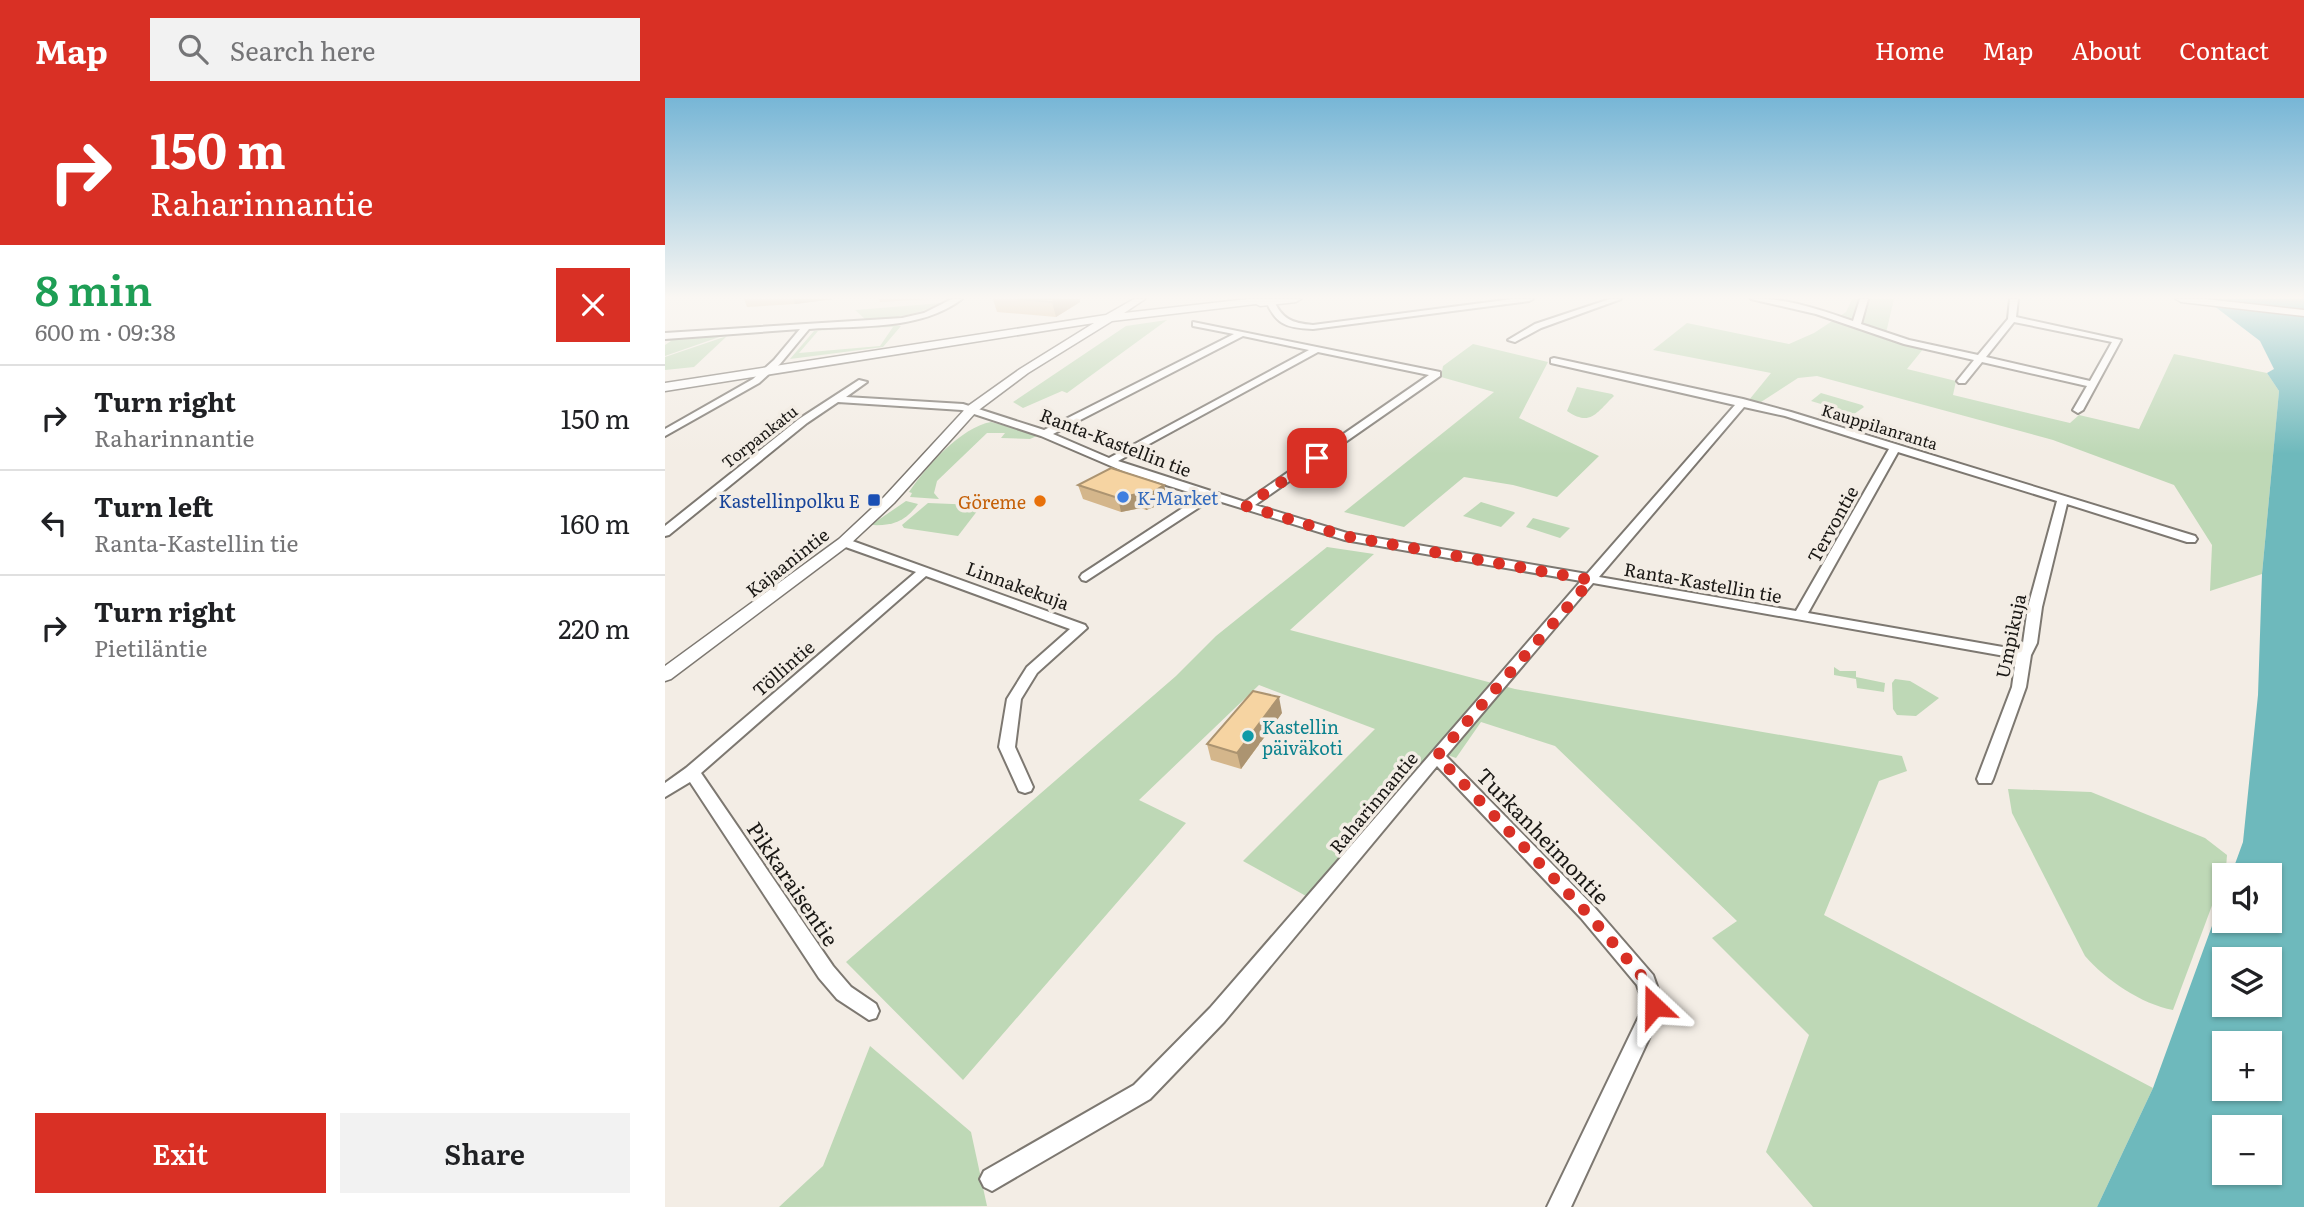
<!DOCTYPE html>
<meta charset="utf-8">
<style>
:root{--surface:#fff;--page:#f2f2f2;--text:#202124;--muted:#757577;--line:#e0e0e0;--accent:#d93025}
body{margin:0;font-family:Literata,serif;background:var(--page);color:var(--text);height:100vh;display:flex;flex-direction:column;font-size:26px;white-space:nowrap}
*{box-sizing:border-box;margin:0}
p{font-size:23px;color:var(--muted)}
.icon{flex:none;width:38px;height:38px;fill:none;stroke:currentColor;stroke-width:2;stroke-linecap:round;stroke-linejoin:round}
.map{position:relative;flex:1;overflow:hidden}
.details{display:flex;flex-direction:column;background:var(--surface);width:665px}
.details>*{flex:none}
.banner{background:#d93025;color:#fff;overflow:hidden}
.buttons{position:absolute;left:1547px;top:765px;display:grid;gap:14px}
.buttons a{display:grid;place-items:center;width:70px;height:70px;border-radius:0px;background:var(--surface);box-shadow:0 2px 5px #0004;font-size:35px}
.pin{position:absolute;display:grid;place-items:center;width:60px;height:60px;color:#fff;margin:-30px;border-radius:14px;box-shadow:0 4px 10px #0006}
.me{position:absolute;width:77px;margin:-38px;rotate:337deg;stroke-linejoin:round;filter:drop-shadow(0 0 5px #0008)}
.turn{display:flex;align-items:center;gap:24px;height:147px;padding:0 35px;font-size:32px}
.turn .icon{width:91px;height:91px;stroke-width:2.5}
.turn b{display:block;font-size:49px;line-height:60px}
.round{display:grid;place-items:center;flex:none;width:74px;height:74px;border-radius:0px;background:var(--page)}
.headline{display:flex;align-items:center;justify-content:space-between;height:119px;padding:0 35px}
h1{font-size:42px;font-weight:600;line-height:52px;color:#1e9e55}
.primary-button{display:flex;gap:14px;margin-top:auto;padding:14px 35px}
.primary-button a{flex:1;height:80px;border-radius:0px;background:var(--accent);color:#fff;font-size:28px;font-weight:600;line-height:80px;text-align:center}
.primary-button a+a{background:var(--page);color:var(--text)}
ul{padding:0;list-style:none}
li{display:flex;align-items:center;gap:21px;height:105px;padding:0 35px;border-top:2px solid var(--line)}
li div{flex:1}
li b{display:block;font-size:26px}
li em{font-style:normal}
header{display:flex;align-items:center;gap:42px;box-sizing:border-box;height:98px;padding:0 35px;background:var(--accent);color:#fff}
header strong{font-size:33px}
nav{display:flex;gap:38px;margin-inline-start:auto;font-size:24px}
.search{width:490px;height:63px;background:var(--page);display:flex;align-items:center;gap:18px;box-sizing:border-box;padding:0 24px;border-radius:0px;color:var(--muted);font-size:26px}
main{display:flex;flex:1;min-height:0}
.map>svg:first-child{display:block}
.green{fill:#bed8b6}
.water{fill:#6eb9bc;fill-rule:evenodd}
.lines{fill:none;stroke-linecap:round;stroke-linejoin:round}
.minor-casing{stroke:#7d7871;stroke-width:4}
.major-casing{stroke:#7d7871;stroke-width:3}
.minor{fill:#fff;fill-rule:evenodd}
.major{fill:#fff;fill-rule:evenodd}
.wall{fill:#d4b68b}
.shaded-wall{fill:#ac9471}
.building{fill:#f6d4a2;stroke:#ac9471;stroke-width:2}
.route{stroke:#d93025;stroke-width:12;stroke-dasharray:0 21.6}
.shop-dot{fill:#3f7fe0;stroke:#f3ede5;stroke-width:2.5}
.transit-dot{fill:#1a4fb4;stroke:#f3ede5;stroke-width:2.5}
.food-dot{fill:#e8710a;stroke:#f3ede5;stroke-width:2.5}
.culture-dot{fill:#0f9aa8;stroke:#f3ede5;stroke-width:2.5}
.labels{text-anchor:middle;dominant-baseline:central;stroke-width:7;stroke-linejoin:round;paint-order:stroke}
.far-street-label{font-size:16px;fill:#1a1815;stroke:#f3ede5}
.street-label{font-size:18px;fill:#1a1815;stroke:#f3ede5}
.shop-label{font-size:18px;fill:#366cbe;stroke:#f3ede5;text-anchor:start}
.transit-label{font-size:18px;fill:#164399;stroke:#f3ede5;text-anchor:end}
.food-label{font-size:18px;fill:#c56008;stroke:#f3ede5;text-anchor:end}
.culture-label{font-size:18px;fill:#0d838f;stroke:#f3ede5;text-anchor:start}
.near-street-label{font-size:21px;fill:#1a1815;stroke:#f3ede5}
</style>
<header>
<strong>Map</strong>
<div class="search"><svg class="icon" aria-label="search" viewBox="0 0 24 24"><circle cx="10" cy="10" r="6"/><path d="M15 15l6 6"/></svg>Search here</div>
<nav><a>Home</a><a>Map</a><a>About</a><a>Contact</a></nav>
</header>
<main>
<section class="details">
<div class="banner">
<div class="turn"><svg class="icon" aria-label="right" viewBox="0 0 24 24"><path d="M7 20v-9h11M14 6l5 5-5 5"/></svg><div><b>150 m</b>Raharinnantie</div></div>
</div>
<div class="headline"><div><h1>8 min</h1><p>600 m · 09:38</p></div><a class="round" style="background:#d93025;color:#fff"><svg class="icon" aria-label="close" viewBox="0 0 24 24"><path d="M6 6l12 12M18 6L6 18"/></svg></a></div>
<ul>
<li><svg class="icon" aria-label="right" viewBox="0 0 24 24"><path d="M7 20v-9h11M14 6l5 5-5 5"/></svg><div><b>Turn right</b><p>Raharinnantie</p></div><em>150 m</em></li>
<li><svg class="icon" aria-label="left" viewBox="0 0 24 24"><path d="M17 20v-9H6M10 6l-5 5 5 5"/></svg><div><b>Turn left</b><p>Ranta-Kastellin tie</p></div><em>160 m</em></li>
<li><svg class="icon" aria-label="right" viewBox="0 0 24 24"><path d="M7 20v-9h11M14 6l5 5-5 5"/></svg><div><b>Turn right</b><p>Pietiläntie</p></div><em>220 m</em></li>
</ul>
<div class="primary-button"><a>Exit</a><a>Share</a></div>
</section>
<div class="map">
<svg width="1639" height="1109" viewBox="0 0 1639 1109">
<rect width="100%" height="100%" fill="#f3ede5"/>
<!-- green -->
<g class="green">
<path d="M1187 201H1229L1221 235 1259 250 1242 271 1291 283 1288 297 1405 325 1414 317 1474 331 1509 256 1602 275 1614 293 1597 476 1545 493 1547 447 1509 387 1388 342 1152 278 1133 280 1096 304 1084 302 1106 275 988 252 1022 225 1124 246 1149 235 1181 214Z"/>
<path d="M277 205C252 217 228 220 201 222L190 212Z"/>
<path d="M502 222 402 295 397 293 358 310 348 304 461 228Z"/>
<path d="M231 227 236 228 218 249 125 261 149 233 183 230 153 233 134 255 215 248 228 229 191 230Z"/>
<path d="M60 237 0 258V247L6 243 0 242 2 241Z"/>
<path d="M62 238 29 269 0 272V259Z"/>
<path d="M808 246 883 264 854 320 934 358 892 399 848 387 799 379 739 429 679 414 829 294 776 279 778 268Z"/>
<path d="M912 289 947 296 949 298C931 315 926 329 902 313Z"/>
<path d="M1156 295 1197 307 1199 309 1189 316 1146 303Z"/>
<path d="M326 324 374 337 365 341 336 340 340 335H322L272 383 269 395 274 401 245 399 247 395 244 394C261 369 296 329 326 324Z"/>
<path d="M241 403 253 406C240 424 227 428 206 427Z"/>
<path d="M816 404 849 414 850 415 836 429 798 418Z"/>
<path d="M263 405 312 407 316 408 293 438 239 430 237 427Z"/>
<path d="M868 420 905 430 895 440 861 429Z"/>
<path d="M662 449 709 456 625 532 850 591 1237 658 1242 673 1214 683 1159 817 1488 990 1432 1109H1148L1101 1054 1144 937 1047 840 1072 823 890 648 816 624 791 660 768 652 641 798 578 763 710 631 594 587 474 702 521 725 298 982 181 864 511 578 551 538Z"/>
<path d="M1169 569 1175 573H1191V579L1220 585 1219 594 1192 590 1191 581 1169 577Z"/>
<path d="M1230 581 1245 583 1274 600 1251 618 1232 617 1228 611 1227 585Z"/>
<path d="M1343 691 1426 694 1540 740 1562 757 1561 770 1508 912C1476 906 1441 882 1420 858L1347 715Z"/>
<path d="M205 948 306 1034 322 1108 114 1109 158 1068Z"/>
</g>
<!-- water -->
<path class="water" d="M1540 201H1639V1109H1432L1488 990 1559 795V822H1605V777H1566L1578 744 1593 597 1597 476 1614 293 1602 275 1609 271 1595 243ZM1559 861H1605V906H1559ZM1559 945H1605V990H1559ZM1559 1029H1605V1074H1559Z"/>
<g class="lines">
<!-- minor casing -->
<g class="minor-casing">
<g id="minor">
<path d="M287 201H297C255 233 194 227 144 231L115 266 94 285 0 338V331L88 281 109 262 135 231 0 241V235L237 220 259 215Z"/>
<path d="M600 201H608C617 221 626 225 648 227L848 201H868L864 203 648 231C621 230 611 227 600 201Z"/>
<path d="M945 201H956L876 230 850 244 843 242 870 226Z"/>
<path d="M1086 201C1120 199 1156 212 1188 223L1195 201H1203L1196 226 1244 242 1313 257 1343 221 1345 201H1353L1351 219 1456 242 1418 312 1413 315 1408 312 1422 288 1317 264 1300 285H1294L1292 283 1309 262 1239 246 1151 216ZM1349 224 1447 244 1425 283 1321 259Z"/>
<path d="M528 224 775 274V278L590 407 682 435 922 476 1070 307 886 265V261L889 260 1078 301 1126 314 1530 438 1532 441 1530 444H1522L1402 406 1377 509 1372 545 1366 557 1361 589 1328 681 1326 685H1314L1312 681 1347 589 1351 560 928 485 781 658 930 810 988 877 999 908 906 1109H882L979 908 972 887 916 820 772 668 559 924 485 1001 327 1093 319 1089 315 1081 319 1073 469 987 545 910 916 483 680 442 547 401 421 483 417 482 415 479 417 476 536 398 460 374 376 338 297 312 173 304 142 325 4 437 0 438V428L134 321 194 282 202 284 181 299 298 306 379 332 569 236 528 228ZM578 238 644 252 444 360 388 336ZM653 254 764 277 580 404 453 363ZM1079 309 1120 318 1224 351 1131 513 934 479ZM1233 354 1392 403 1363 509 1358 545 1355 552 1143 515Z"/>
<path d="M179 440 420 527 422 530 372 575 356 601 350 649 368 689 366 693 360 695 354 693 334 649 342 601 362 569 405 531 261 478 36 675 168 868 186 889 211 906 214 913 211 920 204 922 172 901 154 880 25 684 0 699V685L21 670 251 474 175 447 173 444Z"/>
</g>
</g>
<!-- major casing -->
<g class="major-casing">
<g id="major">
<path d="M469 201H480L459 215 583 201H636L631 204 595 208 591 206 447 223 363 275 311 314 229 405 184 447 6 581 0 583V568L174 441 219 399 303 308 355 271 429 225 0 293V285L441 217Z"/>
<path d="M1511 201H1540L1639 212V218L1516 204Z"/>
</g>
</g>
<!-- minor -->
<use href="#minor" class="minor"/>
<!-- major -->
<use href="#major" class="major"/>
</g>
<!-- wall -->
<g class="wall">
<path d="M79 201H169L130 206 82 209Z"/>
<path d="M214 201H266L215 204Z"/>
<path d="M328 201H415V204L391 219 332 214Z"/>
<path d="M413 387H499L502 401 492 408 481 412 476 410 456 414 418 401Z"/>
<path d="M617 615 576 671 546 662 542 646Z"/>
</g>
<!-- shaded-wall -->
<g class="shaded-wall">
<path d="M128 201H169L130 206Z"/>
<path d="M391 201H415V204L391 219 387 204Z"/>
<path d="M499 387 502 401 492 408 481 412 478 398Z"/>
<path d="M472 396 476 410 456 414 453 400Z"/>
<path d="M614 599 617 615 576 671 572 655Z"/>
</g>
<!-- building -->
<g class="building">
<path d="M353 201H391L387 204Z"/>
<path d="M446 370 499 387 488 394 478 398 472 396 453 400 413 387Z"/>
<path d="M588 593 614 599 572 655 542 646Z"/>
</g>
<!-- sky -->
<linearGradient id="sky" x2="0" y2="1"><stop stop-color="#77b6d6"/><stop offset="0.56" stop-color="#faf7f3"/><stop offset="1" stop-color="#faf7f3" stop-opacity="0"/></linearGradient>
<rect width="1639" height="356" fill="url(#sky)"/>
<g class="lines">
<!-- route -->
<path class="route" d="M652 360 581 408 680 438 926 482 772 658 923 816 981 883 989 908"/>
</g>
<!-- markers -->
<circle class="shop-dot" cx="458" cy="399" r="7"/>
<rect class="transit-dot" x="202" y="395" width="14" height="14" rx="3.5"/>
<circle class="food-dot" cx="375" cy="403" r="7"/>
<circle class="culture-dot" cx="583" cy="638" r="7"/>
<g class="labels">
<!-- far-street labels -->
<g class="far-street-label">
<text transform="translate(1215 328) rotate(17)">Kauppilanranta</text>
<text transform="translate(94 338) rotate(-38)">Torpankatu</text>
</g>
<!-- street labels -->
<g class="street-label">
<text transform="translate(451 344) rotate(21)">Ranta-Kastellin tie</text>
<text transform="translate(1167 426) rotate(-61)">Tervontie</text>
<text transform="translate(122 464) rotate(-38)">Kajaanintie</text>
<text transform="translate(1038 484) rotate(10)">Ranta-Kastellin tie</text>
<text transform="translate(353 487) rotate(20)">Linnakekuja</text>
<text transform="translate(1345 538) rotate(-78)">Umpikuja</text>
<text transform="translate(118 570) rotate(-41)">Töllintie</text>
<text transform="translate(708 704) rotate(-50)">Raharinnantie</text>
</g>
<!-- shop labels -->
<g class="shop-label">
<text x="472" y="399">K-Market</text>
</g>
<!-- transit labels -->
<g class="transit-label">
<text x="195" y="402">Kastellinpolku E</text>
</g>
<!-- food labels -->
<g class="food-label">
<text x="361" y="403">Göreme</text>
</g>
<!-- culture labels -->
<g class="culture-label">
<text x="597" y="628">Kastellin<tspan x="597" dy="21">päiväkoti</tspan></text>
</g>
<!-- near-street labels -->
<g class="near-street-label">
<text transform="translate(879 737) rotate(46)">Turkanheimontie</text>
<text transform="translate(129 785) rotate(56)">Pikkaraisentie</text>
</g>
</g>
</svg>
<div class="buttons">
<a><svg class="icon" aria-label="sound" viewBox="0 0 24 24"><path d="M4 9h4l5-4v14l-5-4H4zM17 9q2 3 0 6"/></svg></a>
<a><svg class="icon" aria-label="layers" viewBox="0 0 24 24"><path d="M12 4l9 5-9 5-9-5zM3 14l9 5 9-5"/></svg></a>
<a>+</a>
<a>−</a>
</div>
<div class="pin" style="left:652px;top:360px;background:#d93025"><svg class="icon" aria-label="arrive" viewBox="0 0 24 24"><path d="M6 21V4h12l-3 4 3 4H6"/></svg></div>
<svg class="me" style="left:989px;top:908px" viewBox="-20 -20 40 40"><path d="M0-17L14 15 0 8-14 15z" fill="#d93025" stroke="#fff" stroke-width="4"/></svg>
</div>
</main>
